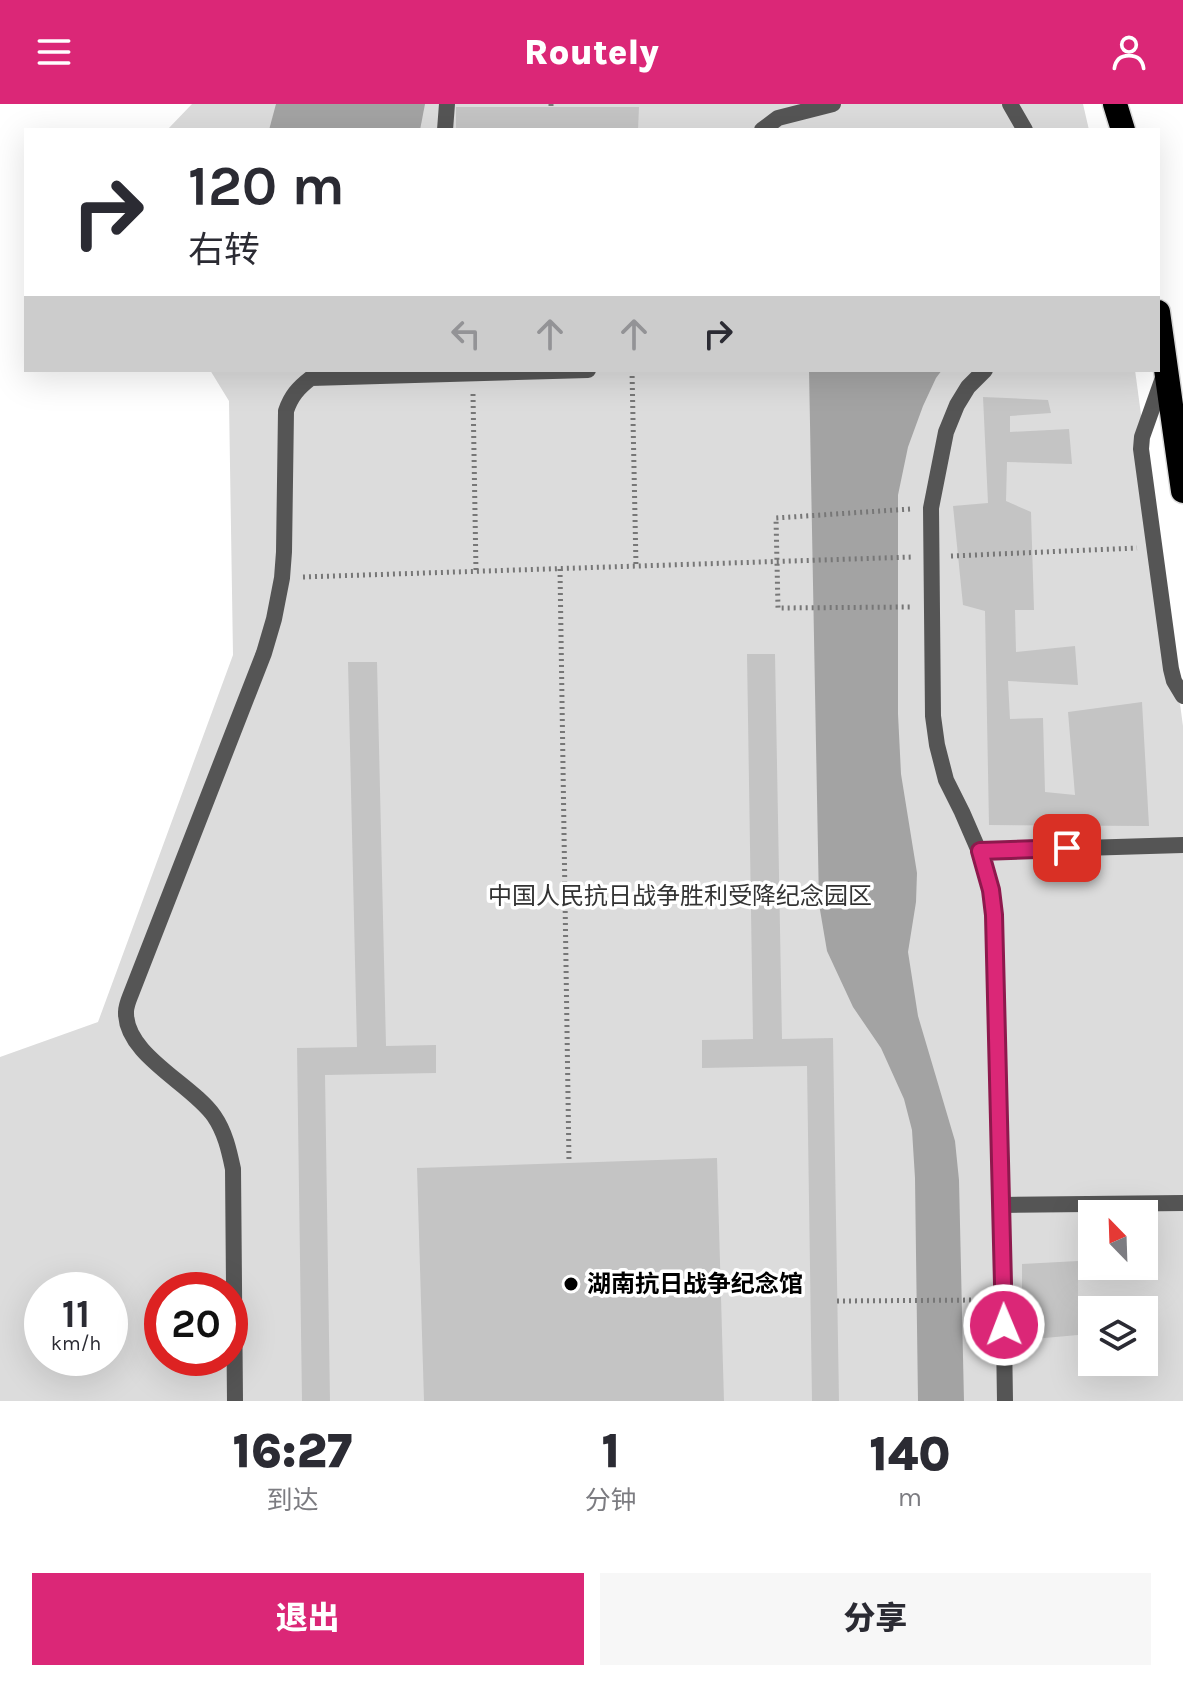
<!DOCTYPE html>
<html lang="zh">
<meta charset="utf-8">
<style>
:root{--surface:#fff;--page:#f7f7f7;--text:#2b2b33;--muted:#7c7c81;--accent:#db2777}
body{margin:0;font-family:Karla,"Noto Sans SC",sans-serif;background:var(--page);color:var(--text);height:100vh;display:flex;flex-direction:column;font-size:30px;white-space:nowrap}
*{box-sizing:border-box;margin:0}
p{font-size:26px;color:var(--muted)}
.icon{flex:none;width:44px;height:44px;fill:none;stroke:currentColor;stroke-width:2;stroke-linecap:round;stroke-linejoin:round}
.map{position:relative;height:1297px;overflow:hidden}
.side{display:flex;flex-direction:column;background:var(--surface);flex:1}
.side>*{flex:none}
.hud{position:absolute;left:24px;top:24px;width:1136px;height:244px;border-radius:0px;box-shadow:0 8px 32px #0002;background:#fff;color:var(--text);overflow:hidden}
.needle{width:52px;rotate:337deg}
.controls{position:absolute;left:1078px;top:1096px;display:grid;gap:16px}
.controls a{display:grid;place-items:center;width:80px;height:80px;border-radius:0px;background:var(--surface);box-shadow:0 8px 32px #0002;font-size:40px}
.speed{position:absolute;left:24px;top:1168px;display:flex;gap:16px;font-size:40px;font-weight:700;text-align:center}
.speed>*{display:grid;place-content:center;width:104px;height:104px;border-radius:50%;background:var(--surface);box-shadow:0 8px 32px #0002;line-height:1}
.speed small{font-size:20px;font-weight:400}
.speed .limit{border:12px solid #d22;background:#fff;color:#111}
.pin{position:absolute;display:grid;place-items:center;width:68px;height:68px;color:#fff;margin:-34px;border-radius:16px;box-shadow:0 4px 12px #0006}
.me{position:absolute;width:88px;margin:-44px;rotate:359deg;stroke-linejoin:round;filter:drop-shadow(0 0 6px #0008)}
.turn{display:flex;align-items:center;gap:28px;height:168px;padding:0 32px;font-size:36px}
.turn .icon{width:104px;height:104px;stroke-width:2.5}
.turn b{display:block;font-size:56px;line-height:68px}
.lanes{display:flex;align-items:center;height:76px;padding:0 32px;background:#0003;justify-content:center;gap:40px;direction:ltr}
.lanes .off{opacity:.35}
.eta{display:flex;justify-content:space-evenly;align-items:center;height:136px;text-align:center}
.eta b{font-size:48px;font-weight:800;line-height:56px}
.cta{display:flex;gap:16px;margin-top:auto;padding:16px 32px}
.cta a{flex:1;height:92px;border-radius:0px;background:var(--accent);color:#fff;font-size:32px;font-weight:800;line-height:92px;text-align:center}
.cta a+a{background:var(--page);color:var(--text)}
header{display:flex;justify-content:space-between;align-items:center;height:104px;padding:0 32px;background:var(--accent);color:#fff;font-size:36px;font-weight:800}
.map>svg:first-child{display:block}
.green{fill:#dcdcdc;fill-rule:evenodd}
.water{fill:#a3a3a3}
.building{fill:#c4c4c4}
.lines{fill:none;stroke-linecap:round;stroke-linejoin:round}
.highway-casing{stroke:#dbdbdb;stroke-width:27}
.path{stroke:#777;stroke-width:5;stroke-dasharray:2 4;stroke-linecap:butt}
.lane{stroke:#555;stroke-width:16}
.highway{stroke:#000;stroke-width:24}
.route-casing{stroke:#8e194d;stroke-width:20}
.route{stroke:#db2777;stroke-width:14}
.poi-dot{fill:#000;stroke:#fff;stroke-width:3}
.labels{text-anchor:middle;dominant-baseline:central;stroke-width:7;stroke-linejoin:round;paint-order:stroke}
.park-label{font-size:24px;fill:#333;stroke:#fff}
.poi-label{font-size:24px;font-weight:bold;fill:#000;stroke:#fff;text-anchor:start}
</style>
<header><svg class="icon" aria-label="menu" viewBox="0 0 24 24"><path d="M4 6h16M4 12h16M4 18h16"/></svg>Routely<svg class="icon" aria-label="person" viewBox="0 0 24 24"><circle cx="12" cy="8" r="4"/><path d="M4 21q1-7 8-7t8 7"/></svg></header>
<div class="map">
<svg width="1183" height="1297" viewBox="0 0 1183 1297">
<rect width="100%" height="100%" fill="#fff"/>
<!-- green -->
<g class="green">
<path d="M192 0H1083L1089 26H167Z"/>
<path d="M210 266H1135L1183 622V1297H0V953L98 918 233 551 229 297ZM1092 1110H1144V1162H1092ZM42 1186H110V1254H42ZM162 1186H230V1254H162ZM1092 1206H1144V1258H1092Z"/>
</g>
<!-- water -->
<g class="water">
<path d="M276 0H425L420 26H269Z"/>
<path d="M809 266H942L936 274 923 302 908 343 898 391V610L901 670 917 769 916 798 908 848 918 912 955 1037 959 1076 964 1297H918L915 1074 912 1026 904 995 881 944 853 903 827 847 819 800Z"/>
</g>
<!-- building -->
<g class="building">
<path d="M456 3H639L638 26H456Z"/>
<path d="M983 293 1048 296 1051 309 1010 312V328L1069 325 1072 360 1007 358 1006 397 1031 408 1034 506H1015L1016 548 1075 542 1078 581 1008 577 1010 615 1043 614 1045 688 1075 691 1068 608 1142 598 1149 722 989 721 985 507 963 501 953 402 988 399Z"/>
<path d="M747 550H775L782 935 833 934 839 1297H812L807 962 702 964V936L753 935Z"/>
<path d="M348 558H377L386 942 436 941V969L325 971 330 1297H302L297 944 357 943Z"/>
<path d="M717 1054 724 1297H424L417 1064Z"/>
<path d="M1078 1157V1231L1022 1236V1160Z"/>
</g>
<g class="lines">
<!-- highway casing -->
<g class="highway-casing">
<g id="highway">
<path d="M1115 0 1123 26"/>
<path d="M1158 208 1183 387"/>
</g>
</g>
<!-- path -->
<g class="path">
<path d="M551 0V3"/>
<path d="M632 266 636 462"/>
<path d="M473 290 476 468"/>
<path d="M910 405 776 414 778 504 911 503"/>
<path d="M951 452 1137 444"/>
<path d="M560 465 569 1058"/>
<path d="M303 473 913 453"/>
<path d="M837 1197 982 1196"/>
</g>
<!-- lane -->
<g class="lane">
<path d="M1010 0 1025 26"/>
<path d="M445 26 447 0"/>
<path d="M762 26 778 14 833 0"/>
<path d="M985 266 968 283 957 301 946 328 931 404 933 612 937 641 946 676 962 708 985 761 994 811 1002 1101 1005 1297"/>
<path d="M1164 271 1142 333 1141 345 1171 565 1174 577 1183 592"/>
<path d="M980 747 1183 741"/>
<path d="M1002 1101 1183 1099"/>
<path d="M235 1297 233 1065C229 1046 225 1028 214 1012 192 980 125 951 126 908 126 902 129 895 131 890L264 549 274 515 282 474 284 448 286 307C291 292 298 284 311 274L588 266"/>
</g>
<!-- highway -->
<use href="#highway" class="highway"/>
</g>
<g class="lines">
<!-- route casing -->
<g class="route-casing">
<path id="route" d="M1004 1221 994 811 991 786 980 747 1067 744"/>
</g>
<!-- route -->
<use href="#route" class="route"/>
</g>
<!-- markers -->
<circle class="poi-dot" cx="571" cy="1180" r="8"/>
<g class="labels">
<!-- park labels -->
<g class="park-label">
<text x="680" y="792">中国人民抗日战争胜利受降纪念园区</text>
</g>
<!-- poi labels -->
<g class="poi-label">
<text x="587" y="1180">湖南抗日战争纪念馆</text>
</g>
</g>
</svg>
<div class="controls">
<a><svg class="needle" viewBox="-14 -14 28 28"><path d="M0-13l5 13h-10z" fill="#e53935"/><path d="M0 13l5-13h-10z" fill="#7c7c81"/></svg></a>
<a><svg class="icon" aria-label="layers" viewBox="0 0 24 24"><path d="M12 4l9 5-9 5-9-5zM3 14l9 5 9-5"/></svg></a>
</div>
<div class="speed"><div>11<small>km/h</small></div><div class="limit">20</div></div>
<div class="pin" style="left:1067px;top:744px;background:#d93025"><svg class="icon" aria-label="arrive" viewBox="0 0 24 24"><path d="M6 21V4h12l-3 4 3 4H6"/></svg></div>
<svg class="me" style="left:1004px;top:1221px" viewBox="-20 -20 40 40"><circle r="17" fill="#db2777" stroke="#fff" stroke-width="3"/><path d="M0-11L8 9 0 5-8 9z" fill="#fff"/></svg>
<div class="hud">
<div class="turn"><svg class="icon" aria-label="right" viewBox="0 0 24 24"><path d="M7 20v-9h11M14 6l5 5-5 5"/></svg><div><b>120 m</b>右转</div></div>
<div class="lanes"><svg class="icon off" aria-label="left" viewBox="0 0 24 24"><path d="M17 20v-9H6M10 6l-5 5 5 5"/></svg><svg class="icon off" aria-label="ahead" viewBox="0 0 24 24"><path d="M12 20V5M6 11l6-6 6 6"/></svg><svg class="icon off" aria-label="ahead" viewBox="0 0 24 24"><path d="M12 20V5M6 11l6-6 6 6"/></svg><svg class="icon" aria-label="right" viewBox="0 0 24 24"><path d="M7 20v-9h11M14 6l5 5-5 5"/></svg></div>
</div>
</div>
<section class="side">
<div class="eta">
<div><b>16:27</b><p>到达</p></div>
<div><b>1</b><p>分钟</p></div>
<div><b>140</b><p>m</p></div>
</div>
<div class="cta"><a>退出</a><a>分享</a></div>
</section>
